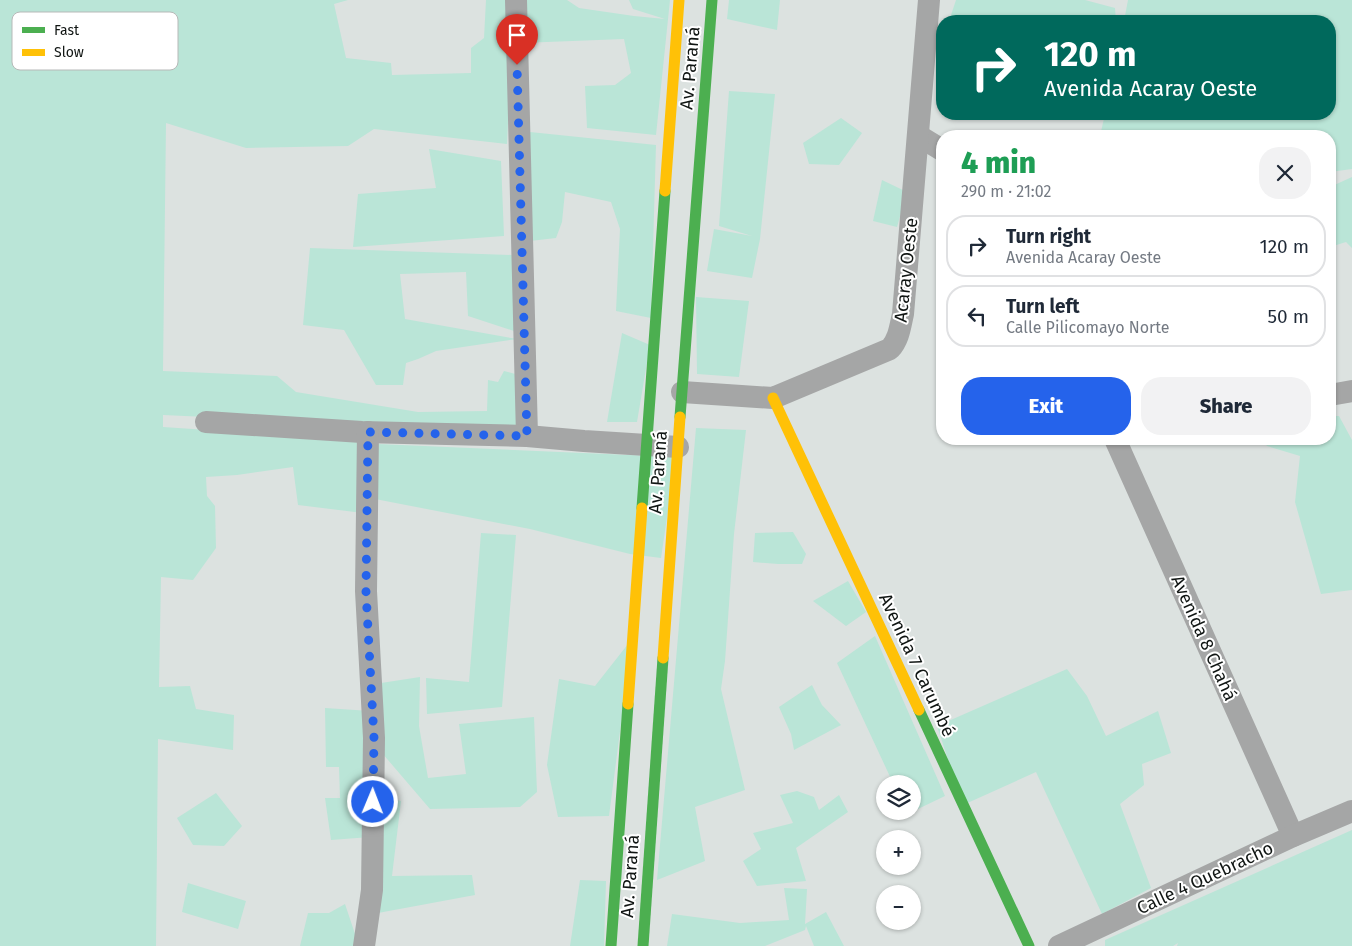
<!DOCTYPE html>
<meta charset="utf-8">
<style>
:root{--surface:#fff;--page:#f2f2f3;--text:#1f2937;--muted:#747a83;--line:#e0e1e3;--accent:#2563eb}
body{margin:0;font-family:"Fira Sans",sans-serif;background:var(--page);color:var(--text);height:100vh;display:flex;flex-direction:column;font-size:19px;white-space:nowrap}
*{box-sizing:border-box;margin:0}
p{font-size:16px;color:var(--muted)}
.icon{flex:none;width:28px;height:28px;fill:none;stroke:currentColor;stroke-width:2;stroke-linecap:round;stroke-linejoin:round}
.map{position:relative;flex:1;overflow:hidden}
.side{position:absolute;left:936px;top:130px;width:400px;height:315px;display:flex;flex-direction:column;background:var(--surface);border-radius:20px;box-shadow:0 1px 4px #0004}
.side>*{flex:none}
.top-card{position:absolute;left:936px;top:15px;width:400px;height:105px;border-radius:20px;box-shadow:0 1px 4px #0004;background:#00695c;color:#fff;overflow:hidden}
.buttons{position:absolute;left:876px;top:775px;display:grid;gap:10px}
.buttons a{display:grid;place-items:center;width:45px;height:45px;border-radius:50%;background:var(--surface);box-shadow:0 1px 4px #0004;font-size:25px}
.pin{position:absolute;display:grid;place-items:center;width:42px;height:42px;color:#fff;margin:-51px -21px;border-radius:50% 50% 50% 0;rotate:-45deg;box-shadow:0 0 5px #0007}
.pin .icon{rotate:45deg}
.me{position:absolute;width:55px;margin:-28px;rotate:1deg;stroke-linejoin:round;filter:drop-shadow(0 0 4px #0008)}
.turn{display:flex;align-items:center;gap:18px;height:105px;padding:0 25px;font-size:22px}
.turn .icon{width:65px;height:65px;stroke-width:2.5}
.turn b{display:block;font-size:35px;line-height:42px}
.round{display:grid;place-items:center;flex:none;width:52px;height:52px;border-radius:20px;background:var(--page)}
.summary{display:flex;align-items:center;justify-content:space-between;height:85px;padding:0 25px}
h1{font-size:30px;font-weight:800;line-height:38px;color:#1e9e55}
.primary-button{display:flex;gap:10px;margin-top:auto;padding:10px 25px}
.primary-button a{flex:1;height:58px;border-radius:20px;background:var(--accent);color:#fff;font-size:20px;font-weight:800;line-height:58px;text-align:center}
.primary-button a+a{background:var(--page);color:var(--text)}
ul{padding:0;list-style:none}
li{display:flex;align-items:center;gap:15px;height:62px;margin:0 10px 8px;padding:0 15px;border:2px solid var(--line);border-radius:20px}
li div{flex:1}
li b{display:block;font-size:19px}
li em{font-style:normal}
.map>svg:first-child{display:block}
.green{fill:#bae5d7}
.lines{fill:none;stroke-linecap:round;stroke-linejoin:round}
.street{stroke:#a5a6a6;stroke-width:22}
.fast{stroke:#4caf50;stroke-width:11}
.slow{stroke:#ffc107;stroke-width:11}
.route{stroke:#2563eb;stroke-width:9;stroke-dasharray:0 16.2}
.labels{text-anchor:middle;dominant-baseline:central;stroke-width:4;stroke-linejoin:round;paint-order:stroke}
.street-label{font-size:18px;fill:#101513;stroke:#fff}
.key{fill:#fff;stroke:#b7b9b8;stroke-width:1}
.key-label{font-size:14px;fill:#101513}
</style>
<div class="map">
<svg width="1352" height="946" viewBox="0 0 1352 946">
<rect width="100%" height="100%" fill="#dce2e0"/>
<!-- green -->
<g class="green">
<path d="M0 0H348L334 4 346 58 391 63 392 75 471 73V48L484 38 486 0H510V80L507 144 374 129 348 146 246 148 166 123 163 371 277 376 296 392 418 412 487 411 488 380 498 382 504 371 519 375 516 431 163 415V427L357 440 363 513 298 505 293 467 237 475 206 477 207 496 215 506 216 548 193 580 161 577 159 687 190 686 196 709 234 715 233 750 158 739 156 946H0Z"/>
<path d="M521 0H567L579 8 634 16 665 19 633 9 629 0H670L656 135 587 128 585 86 615 85 631 73 624 39 521 43Z"/>
<path d="M729 0H780L777 30 727 19Z"/>
<path d="M956 0H1085L1115 8 1116 21H949Z"/>
<path d="M1128 0H1352V169L1330 172V136H1100L1105 114H1330V21H1124Z"/>
<path d="M729 91 775 94 760 239 752 278 707 271 714 229 752 236 719 226Z"/>
<path d="M841 118 862 133 839 165 809 164 803 143Z"/>
<path d="M530 132 656 145 651 318 616 311 620 229 611 202 565 192 562 222 556 238 530 241Z"/>
<path d="M429 149 501 161 504 236 353 247 358 194 436 188Z"/>
<path d="M1352 177V248L1346 242 1330 247V187Z"/>
<path d="M882 180 907 192 897 227 873 221Z"/>
<path d="M310 248 512 255 514 331 468 316 466 272 400 274 405 319 517 339 436 351 418 359 406 363 403 385H376L344 330 303 325Z"/>
<path d="M696 297 749 301 739 377 697 374Z"/>
<path d="M622 333 650 345 637 422H607Z"/>
<path d="M1330 416H1339L1352 440V590L1321 594 1295 502 1300 456 1267 446 1262 439H1330Z"/>
<path d="M696 428 746 430 734 534 725 661 721 689 745 790 695 807 705 861 657 880Z"/>
<path d="M378 444 676 457 661 558 630 554 530 529 375 499Z"/>
<path d="M793 532 806 554 802 564H778L753 562 755 533Z"/>
<path d="M481 533 516 535 502 707 427 714 426 678 469 682Z"/>
<path d="M848 581 866 612 846 626 813 601Z"/>
<path d="M875 636 945 796 897 819 893 811H912V784H893V783L837 663Z"/>
<path d="M632 639 609 816 558 817 547 765 559 679 595 686Z"/>
<path d="M1067 669 1087 696 1106 736 1158 711 1171 753 1142 764 1144 785 1120 804 1151 888 1102 914 1036 772 963 805 937 726Z"/>
<path d="M420 677 419 726 428 778 466 774 459 724 534 717 537 792 520 807 430 809 376 746 381 683Z"/>
<path d="M812 685 822 705 841 725 794 750 791 734 779 707Z"/>
<path d="M325 708 370 711V837L331 840 325 798H340L339 767H326Z"/>
<path d="M797 791 814 797 819 810 839 795 848 812 796 848 806 881 757 886 743 861 761 849 753 833 793 823 780 795Z"/>
<path d="M216 793 242 826 224 846 193 845 177 818Z"/>
<path d="M380 796 401 801 392 876 472 875 475 895 378 913Z"/>
<path d="M1352 830V946H1177L1178 943 1173 946H1105V940Z"/>
<path d="M580 880 606 881 604 946H570Z"/>
<path d="M188 883 246 901 238 929 182 912Z"/>
<path d="M784 888 807 889 805 924 826 912 844 946H814L806 926 805 930 765 946H667L672 914 740 923 789 920Z"/>
<path d="M345 904 358 943 355 946H300L308 913H329Z"/>
</g>
<g class="lines">
<!-- street -->
<g class="street">
<path d="M516 0 527 436"/>
<path d="M919 136 942 150"/>
<path d="M682 392 773 398 890 349C899 339 900 327 903 314L929 0"/>
<path d="M1330 395 1352 391"/>
<path d="M206 422 362 432 527 436 584 441 678 447"/>
<path d="M1115 439 1293 836"/>
<path d="M364 946 372 890 374 738 366 591 368 432"/>
<path d="M1059 946 1293 836 1352 811"/>
</g>
<!-- fast -->
<g class="fast">
<path d="M680 417 712 0"/>
<path d="M642 508 665 191"/>
<path d="M919 710 1029 946"/>
<path d="M611 946 628 704"/>
<path d="M643 946 663 658"/>
</g>
<!-- slow -->
<g class="slow">
<path d="M665 191 679 0"/>
<path d="M773 398 919 710"/>
<path d="M663 658 680 417"/>
<path d="M628 704 642 508"/>
</g>
</g>
<g class="lines">
<!-- route -->
<path class="route" d="M373 802 374 738 366 592 368 432 527 436 517 65"/>
</g>
<g class="labels">
<!-- street labels -->
<g class="street-label">
<text transform="translate(690 68) rotate(-85)">Av. Paraná</text>
<text transform="translate(906 270) rotate(-84)">Acaray Oeste</text>
<text transform="translate(658 472) rotate(-86)">Av. Paraná</text>
<text transform="translate(1204 638) rotate(66)">Avenida 8 Chahá</text>
<text transform="translate(917 665) rotate(65)">Avenida 7 Carumbé</text>
<text transform="translate(630 876) rotate(-86)">Av. Paraná</text>
<text transform="translate(1205 878) rotate(-25)">Calle 4 Quebracho</text>
</g>
</g>
<!-- legend -->
<rect x="12" y="12" width="166" height="58" rx="8" class="key"/>
<rect x="22" y="27" width="23" height="6" fill="#4caf50"/>
<rect x="22" y="49" width="23" height="7" fill="#ffc107"/>
<g class="key-label">
<text x="54" y="35">Fast</text>
<text x="54" y="57">Slow</text>
</g>
</svg>
<div class="buttons">
<a><svg class="icon" aria-label="layers" viewBox="0 0 24 24"><path d="M12 4l9 5-9 5-9-5zM3 14l9 5 9-5"/></svg></a>
<a>+</a>
<a>−</a>
</div>
<div class="pin" style="left:517px;top:65px;background:#d93025"><svg class="icon" aria-label="arrive" viewBox="0 0 24 24"><path d="M6 21V4h12l-3 4 3 4H6"/></svg></div>
<svg class="me" style="left:373px;top:802px" viewBox="-20 -20 40 40"><circle r="17" fill="#2563eb" stroke="#fff" stroke-width="3"/><path d="M0-11L8 9 0 5-8 9z" fill="#fff"/></svg>
<div class="top-card">
<div class="turn"><svg class="icon" aria-label="right" viewBox="0 0 24 24"><path d="M7 20v-9h11M14 6l5 5-5 5"/></svg><div><b>120 m</b>Avenida Acaray Oeste</div></div>
</div>
<section class="side">
<div class="summary"><div><h1>4 min</h1><p>290 m · 21:02</p></div><a class="round"><svg class="icon" aria-label="close" viewBox="0 0 24 24"><path d="M6 6l12 12M18 6L6 18"/></svg></a></div>
<ul>
<li><svg class="icon" aria-label="right" viewBox="0 0 24 24"><path d="M7 20v-9h11M14 6l5 5-5 5"/></svg><div><b>Turn right</b><p>Avenida Acaray Oeste</p></div><em>120 m</em></li>
<li><svg class="icon" aria-label="left" viewBox="0 0 24 24"><path d="M17 20v-9H6M10 6l-5 5 5 5"/></svg><div><b>Turn left</b><p>Calle Pilicomayo Norte</p></div><em>50 m</em></li>
</ul>
<div class="primary-button"><a>Exit</a><a>Share</a></div>
</section>
</div>
